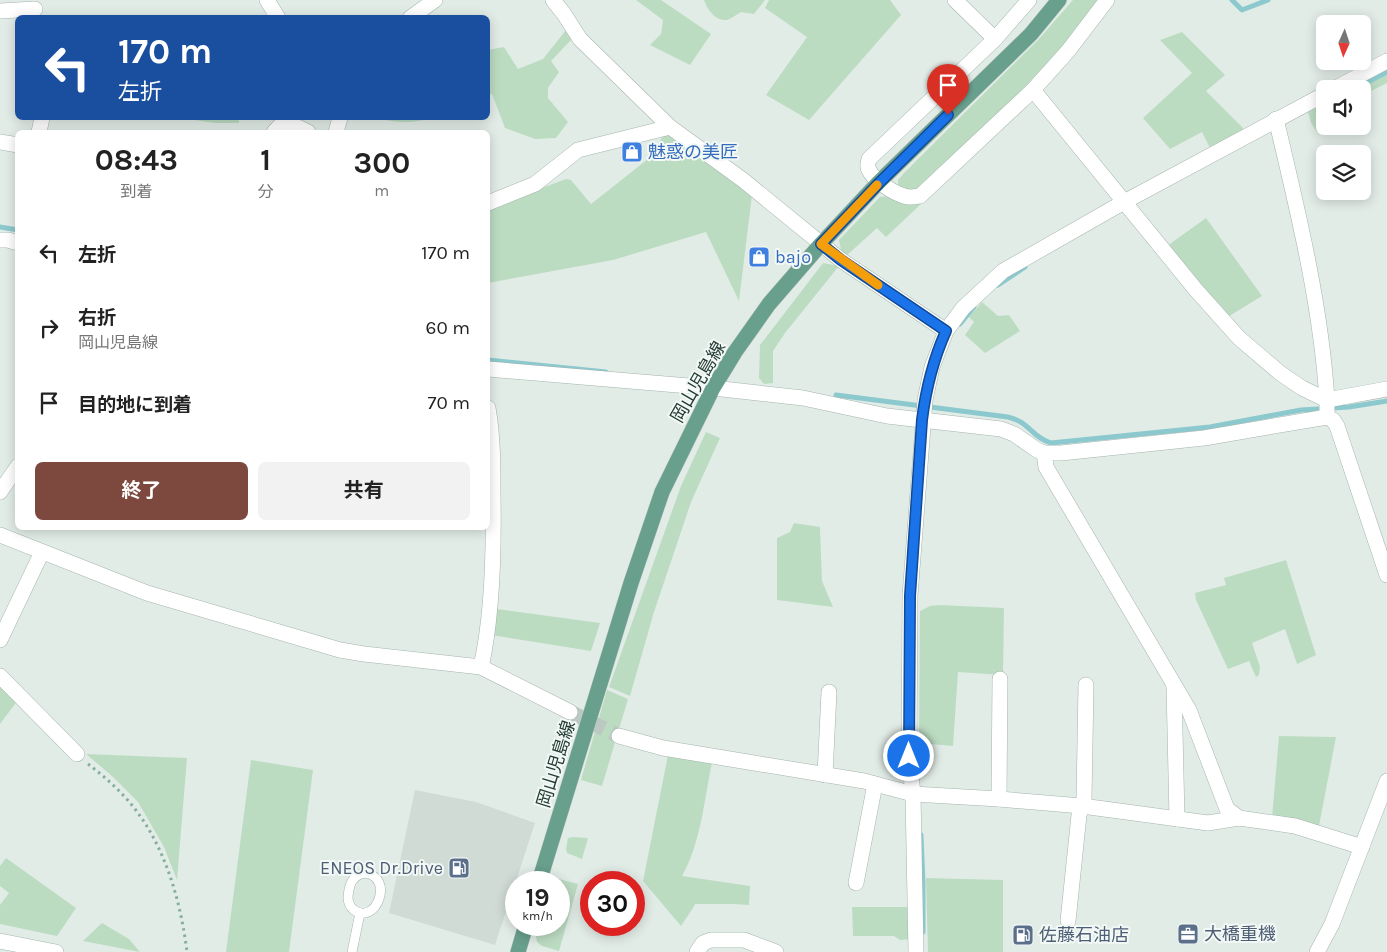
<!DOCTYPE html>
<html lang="ja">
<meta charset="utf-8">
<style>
:root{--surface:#fff;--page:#f2f2f2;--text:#222;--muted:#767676;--accent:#7d493e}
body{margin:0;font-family:Karla,"Noto Sans JP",sans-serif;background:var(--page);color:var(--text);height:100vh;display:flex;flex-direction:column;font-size:19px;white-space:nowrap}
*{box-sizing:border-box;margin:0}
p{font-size:16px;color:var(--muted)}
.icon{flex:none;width:28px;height:28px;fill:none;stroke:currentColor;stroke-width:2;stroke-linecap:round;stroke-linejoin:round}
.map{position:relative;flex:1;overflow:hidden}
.side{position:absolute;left:15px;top:130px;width:475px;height:400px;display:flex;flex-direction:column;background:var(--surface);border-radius:8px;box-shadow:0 2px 12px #0003}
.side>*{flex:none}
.banner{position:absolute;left:15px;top:15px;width:475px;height:105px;border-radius:8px;box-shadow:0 2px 12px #0003;background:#1a4fa0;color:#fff;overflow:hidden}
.needle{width:32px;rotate:183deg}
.tools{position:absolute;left:1316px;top:15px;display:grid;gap:10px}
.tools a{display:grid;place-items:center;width:55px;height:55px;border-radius:8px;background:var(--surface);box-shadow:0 2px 12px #0003;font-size:25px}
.speed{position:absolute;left:505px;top:871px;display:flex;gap:10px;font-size:25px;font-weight:700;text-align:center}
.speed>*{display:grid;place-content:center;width:65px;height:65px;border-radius:50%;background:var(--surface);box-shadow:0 2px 12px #0003;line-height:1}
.speed small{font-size:12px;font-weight:400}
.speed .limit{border:8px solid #d22;background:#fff;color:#111}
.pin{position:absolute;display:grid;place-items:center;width:42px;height:42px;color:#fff;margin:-51px -21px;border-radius:50% 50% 50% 0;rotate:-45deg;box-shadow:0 0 5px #0007}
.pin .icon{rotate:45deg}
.me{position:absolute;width:55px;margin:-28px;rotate:0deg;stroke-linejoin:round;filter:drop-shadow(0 0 4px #0008)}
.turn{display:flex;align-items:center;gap:18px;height:105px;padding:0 20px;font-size:22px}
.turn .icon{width:65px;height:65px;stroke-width:2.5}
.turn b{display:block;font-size:35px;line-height:42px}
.eta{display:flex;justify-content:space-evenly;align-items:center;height:85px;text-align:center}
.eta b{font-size:30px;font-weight:700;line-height:35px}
.button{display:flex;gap:10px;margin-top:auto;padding:10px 20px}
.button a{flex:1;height:58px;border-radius:8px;background:var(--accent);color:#fff;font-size:20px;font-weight:700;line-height:58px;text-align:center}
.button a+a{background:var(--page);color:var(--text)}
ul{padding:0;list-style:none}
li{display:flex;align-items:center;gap:15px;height:75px;padding:0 20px}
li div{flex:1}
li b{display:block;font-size:19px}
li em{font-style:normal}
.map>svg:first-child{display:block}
.built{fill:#d0dbd6}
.green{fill:#bcdcc2}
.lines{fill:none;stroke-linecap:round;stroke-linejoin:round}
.stream{stroke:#8cc9ce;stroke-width:5}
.minor-tunnel{stroke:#bcc9c3;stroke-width:15;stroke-dasharray:15 8;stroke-linecap:butt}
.service-casing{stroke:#a5b4ad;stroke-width:10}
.minor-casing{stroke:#a5b4ad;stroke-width:16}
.secondary-casing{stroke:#a1b7ae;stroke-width:16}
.primary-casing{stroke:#c1c8c6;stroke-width:16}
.path{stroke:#84ae9e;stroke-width:3;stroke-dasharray:2.5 4;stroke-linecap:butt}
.service{stroke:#fff;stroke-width:9}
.minor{stroke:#fff;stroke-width:15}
.secondary{stroke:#fff;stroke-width:15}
.primary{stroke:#699f8d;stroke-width:15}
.route-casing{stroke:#114b97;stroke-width:12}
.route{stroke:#1a73e8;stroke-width:9}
.slow{stroke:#f59e0b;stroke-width:9}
.labels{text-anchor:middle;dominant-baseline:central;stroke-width:4;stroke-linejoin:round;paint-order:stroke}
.shop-label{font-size:18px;fill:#366cbe;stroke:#f2f8f5;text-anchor:start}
.street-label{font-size:18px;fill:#233c33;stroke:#f2f8f5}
.service-label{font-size:18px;fill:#4e5e75;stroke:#f2f8f5;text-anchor:start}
</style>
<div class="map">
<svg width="1387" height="952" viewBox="0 0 1387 952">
<rect width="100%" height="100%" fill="#e2ece7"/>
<!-- built -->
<path class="built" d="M415 790 476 802 535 823 495 945 389 913Z"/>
<!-- green -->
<g class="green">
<path d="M636 0H661L711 34 690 65 650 45 661 34 663 20Z"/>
<path d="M704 0H765L754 14 741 12C737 14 731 19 727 20 715 21 707 9 704 0Z"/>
<path d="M769 0H890L901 15 809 120 766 95 807 37 765 8Z"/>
<path d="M1073 0H1100C1047 71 981 130 916 191L910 192 898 186V180L904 173 1038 40Z"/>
<path d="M566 30 573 38 551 61 559 72 548 88V98L568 122 556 138 535 139 505 128 492 94 488 95V50L504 47 518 69 543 59Z"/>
<path d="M1182 32 1225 75 1206 91 1243 128 1241 134 1211 150 1202 132 1170 149 1143 118 1192 73 1160 40Z"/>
<path d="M1387 73V83L1363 95 1362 89H1356Z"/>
<path d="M1325 104V126L1345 127 1317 132 1311 123 1308 112Z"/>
<path d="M187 118H239V123H215L188 119Z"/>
<path d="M377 118H427L425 120C408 123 394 123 377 118Z"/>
<path d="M669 135 752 195 739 301 706 232 613 260 488 283V232L490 229 489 208 566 179 571 180 591 204 648 159 663 136Z"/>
<path d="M889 196 905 203 921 204 886 237 877 228 846 256 841 250 839 240 880 197Z"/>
<path d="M1206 218 1262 296 1226 318 1167 246Z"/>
<path d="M823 263 839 266 785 333 773 351V383L764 384 759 378 760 345Z"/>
<path d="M982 302 998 316 1009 315 1020 331 985 353 965 335 974 322 969 317Z"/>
<path d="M706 432 720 438 691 502 654 612 630 696 609 687 681 486Z"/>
<path d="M794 523 820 527 822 581 833 607 777 600V538L790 532Z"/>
<path d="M1286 560 1316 655 1297 664 1285 629 1252 643 1260 667 1259 675 1256 677 1249 661 1228 669 1196 600 1195 593 1226 585 1224 578Z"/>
<path d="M939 605 1004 608 1003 675 958 672 953 746 919 743 920 611 930 606Z"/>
<path d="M497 609 600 623 591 651 491 635Z"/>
<path d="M0 682 18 700 0 724Z"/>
<path d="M607 690 628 699 602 786 581 780Z"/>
<path d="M1279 736 1336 737 1319 826 1272 818Z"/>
<path d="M86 754 187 758 177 880 164 847 138 802 112 776Z"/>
<path d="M668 755 712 763C704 800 701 843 682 876L750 886 749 905 733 904H695L693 908 681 926 643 881Z"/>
<path d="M251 760 313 770 289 952H226Z"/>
<path d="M573 837 588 838 582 859 567 853 566 849 568 838Z"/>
<path d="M6 858 76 908 57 936 0 924V905L9 893 0 886V866Z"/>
<path d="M926 878 1003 880V952H928Z"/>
<path d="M559 879 578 884 559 951 542 946 537 942 536 937 540 925H559V882H553Z"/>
<path d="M852 907H910L911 939 900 940 894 936H853Z"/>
<path d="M102 923 129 939 140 952 83 941Z"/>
</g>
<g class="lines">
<!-- stream -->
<g class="stream">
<path d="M1232 0 1242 10 1268 0"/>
<path d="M1354 89 1387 72"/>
<path d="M0 227 18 230"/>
<path d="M998 285 1025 267"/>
<path d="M960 324 974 307"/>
<path d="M488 360 606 372"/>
<path d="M836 395 1008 417C1030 422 1031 437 1051 443L1210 427 1301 410 1349 407 1387 401"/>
<path d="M921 835 923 883V932"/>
</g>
<!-- minor-tunnel -->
<path class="minor-tunnel" d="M570 712 619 736"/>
<!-- service casing -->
<g class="service-casing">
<g id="service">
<path d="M365 873C395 877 376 926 354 910 350 907 348 902 348 897 349 885 352 875 365 873Z"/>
<path d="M352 952 360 913"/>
</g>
</g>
<!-- minor casing -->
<g class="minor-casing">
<g id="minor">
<path d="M267 0 278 18"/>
<path d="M553 0 564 14 580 39 670 127 743 180 841 260 946 331"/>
<path d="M955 0 995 39"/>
<path d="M1029 0 995 39 869 159C868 163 867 167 869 170 873 180 894 193 904 196 909 198 914 197 920 196L1033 90 1068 51 1107 0"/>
<path d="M0 11 35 9"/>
<path d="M410 18 435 0"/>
<path d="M1334 89 1387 61"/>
<path d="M1033 90 1196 290 1239 338 1280 373 1302 388 1327 400V417"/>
<path d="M1276 119C1298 212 1321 305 1327 400L1387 389"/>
<path d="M285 121 308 132"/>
<path d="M39 132 42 118"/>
<path d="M274 132 287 118"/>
<path d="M336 132 340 118"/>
<path d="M0 142 18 145"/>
<path d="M488 203 535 184 578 150 670 127"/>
<path d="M0 240H8L18 243"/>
<path d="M488 369 713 388 803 398 887 416 1001 429 1014 434 1037 450 1044 453H1061L1204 438 1327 417 1333 420 1337 426 1387 575"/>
<path d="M1044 453 1046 467 1189 710 1227 809 1239 818 1295 826 1362 847"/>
<path d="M0 492 18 466"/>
<path d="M0 535 147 593 340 650 364 654 481 667 570 712"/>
<path d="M0 640 42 552"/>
<path d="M481 667C493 614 494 550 493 495 493 466 493 436 488 408"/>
<path d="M0 676 77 754"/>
<path d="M1174 686 1177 819"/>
<path d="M619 736 663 748 864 781 913 794 999 799 1082 806 1208 823 1239 818"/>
<path d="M825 775 829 692"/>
<path d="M999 799 1000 679"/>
<path d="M856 883 875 784"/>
<path d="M1068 921 1079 815 1084 799 1086 685"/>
<path d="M697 952 703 943 711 940H744L776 952"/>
<path d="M916 952 913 794 909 756 910 596 925 400 932 367 946 331 963 308 1003 271 1124 202 1325 94"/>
<path d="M1317 952 1332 924 1387 781"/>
</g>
</g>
<!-- secondary casing -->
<g class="secondary-casing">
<path id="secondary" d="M0 941 56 952"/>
</g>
<!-- primary casing -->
<g class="primary-casing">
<g id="primary">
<path d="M539 882 631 583 662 492 713 388 735 352 769 304 821 244 879 182 1031 34 1059 0"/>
<path d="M518 952 526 925"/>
</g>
</g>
<!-- path -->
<path class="path" d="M88 764C105 777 122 792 135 809 166 849 181 903 187 952"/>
<!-- service -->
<use href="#service" class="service"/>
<!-- minor -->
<use href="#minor" class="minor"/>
<!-- secondary -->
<use href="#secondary" class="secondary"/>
<!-- primary -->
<use href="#primary" class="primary"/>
</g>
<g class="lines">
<!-- route casing -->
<g class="route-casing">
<path id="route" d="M909 756 910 596 922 420C926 388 933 360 946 331L841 260 821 244 880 182 948 115"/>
</g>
<!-- route -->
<use href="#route" class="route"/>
<!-- slow -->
<path class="slow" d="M877 185 821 244 878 285"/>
</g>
<!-- icons -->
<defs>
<g id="shop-square" transform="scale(1.125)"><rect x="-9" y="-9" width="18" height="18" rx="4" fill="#3f7fe0" stroke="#f2f8f5"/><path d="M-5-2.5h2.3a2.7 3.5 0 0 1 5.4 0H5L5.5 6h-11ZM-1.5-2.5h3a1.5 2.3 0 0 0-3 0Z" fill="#fff"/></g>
<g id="fuel-square" transform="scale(1.125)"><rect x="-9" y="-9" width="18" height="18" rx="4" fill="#5c6f8a" stroke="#f2f8f5"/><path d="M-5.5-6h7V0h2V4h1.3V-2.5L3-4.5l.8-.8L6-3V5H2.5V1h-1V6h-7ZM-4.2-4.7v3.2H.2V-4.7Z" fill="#fff"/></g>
<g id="office-square" transform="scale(1.125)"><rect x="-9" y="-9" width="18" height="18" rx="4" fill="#5c6f8a" stroke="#f2f8f5"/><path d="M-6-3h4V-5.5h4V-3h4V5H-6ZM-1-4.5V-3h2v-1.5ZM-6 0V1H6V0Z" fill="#fff"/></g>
</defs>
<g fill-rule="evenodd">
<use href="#shop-square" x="632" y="152"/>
<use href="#shop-square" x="759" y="257"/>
<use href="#fuel-square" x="459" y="868"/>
<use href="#office-square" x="1188" y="934"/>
<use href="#fuel-square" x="1023" y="935"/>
</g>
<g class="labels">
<!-- shop labels -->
<g class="shop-label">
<text x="648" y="152">魅惑の美匠</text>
<text x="775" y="257">bajo</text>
</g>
<!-- street labels -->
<g class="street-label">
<text transform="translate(698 382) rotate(-60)">岡山児島線</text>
<text transform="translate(556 764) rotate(-73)">岡山児島線</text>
</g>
<!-- service labels -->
<g class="service-label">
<text x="443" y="868" text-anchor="end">ENEOS Dr.Drive</text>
<text x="1204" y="934">大橋重機</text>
<text x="1039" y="935">佐藤石油店</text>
</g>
</g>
</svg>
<div class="tools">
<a><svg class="needle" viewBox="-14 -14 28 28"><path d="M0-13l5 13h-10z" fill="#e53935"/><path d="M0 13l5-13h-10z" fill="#767676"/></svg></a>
<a><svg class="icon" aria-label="sound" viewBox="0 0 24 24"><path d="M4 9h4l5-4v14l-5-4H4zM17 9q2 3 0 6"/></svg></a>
<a><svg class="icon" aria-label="layers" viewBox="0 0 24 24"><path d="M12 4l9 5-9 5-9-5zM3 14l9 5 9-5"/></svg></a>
</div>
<div class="speed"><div>19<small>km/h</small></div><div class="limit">30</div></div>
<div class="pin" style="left:948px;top:115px;background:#d93025"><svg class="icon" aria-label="arrive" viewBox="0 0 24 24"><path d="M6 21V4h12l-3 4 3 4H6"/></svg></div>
<svg class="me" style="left:909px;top:756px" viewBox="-20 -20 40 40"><circle r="17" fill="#1a73e8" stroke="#fff" stroke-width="3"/><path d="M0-11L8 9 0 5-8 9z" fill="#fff"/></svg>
<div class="banner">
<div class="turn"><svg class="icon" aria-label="left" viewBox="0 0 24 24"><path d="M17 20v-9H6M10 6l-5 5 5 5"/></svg><div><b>170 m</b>左折</div></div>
</div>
<section class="side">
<div class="eta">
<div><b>08:43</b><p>到着</p></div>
<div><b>1</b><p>分</p></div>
<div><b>300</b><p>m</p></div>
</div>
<ul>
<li><svg class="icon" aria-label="left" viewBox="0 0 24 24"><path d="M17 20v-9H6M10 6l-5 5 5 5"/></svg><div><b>左折</b></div><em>170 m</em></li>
<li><svg class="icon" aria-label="right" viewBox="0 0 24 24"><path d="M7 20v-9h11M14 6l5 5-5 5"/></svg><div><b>右折</b><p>岡山児島線</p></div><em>60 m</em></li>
<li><svg class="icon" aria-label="arrive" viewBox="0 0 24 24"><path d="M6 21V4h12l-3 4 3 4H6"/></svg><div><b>目的地に到着</b></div><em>70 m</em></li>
</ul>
<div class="button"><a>終了</a><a>共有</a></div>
</section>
</div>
